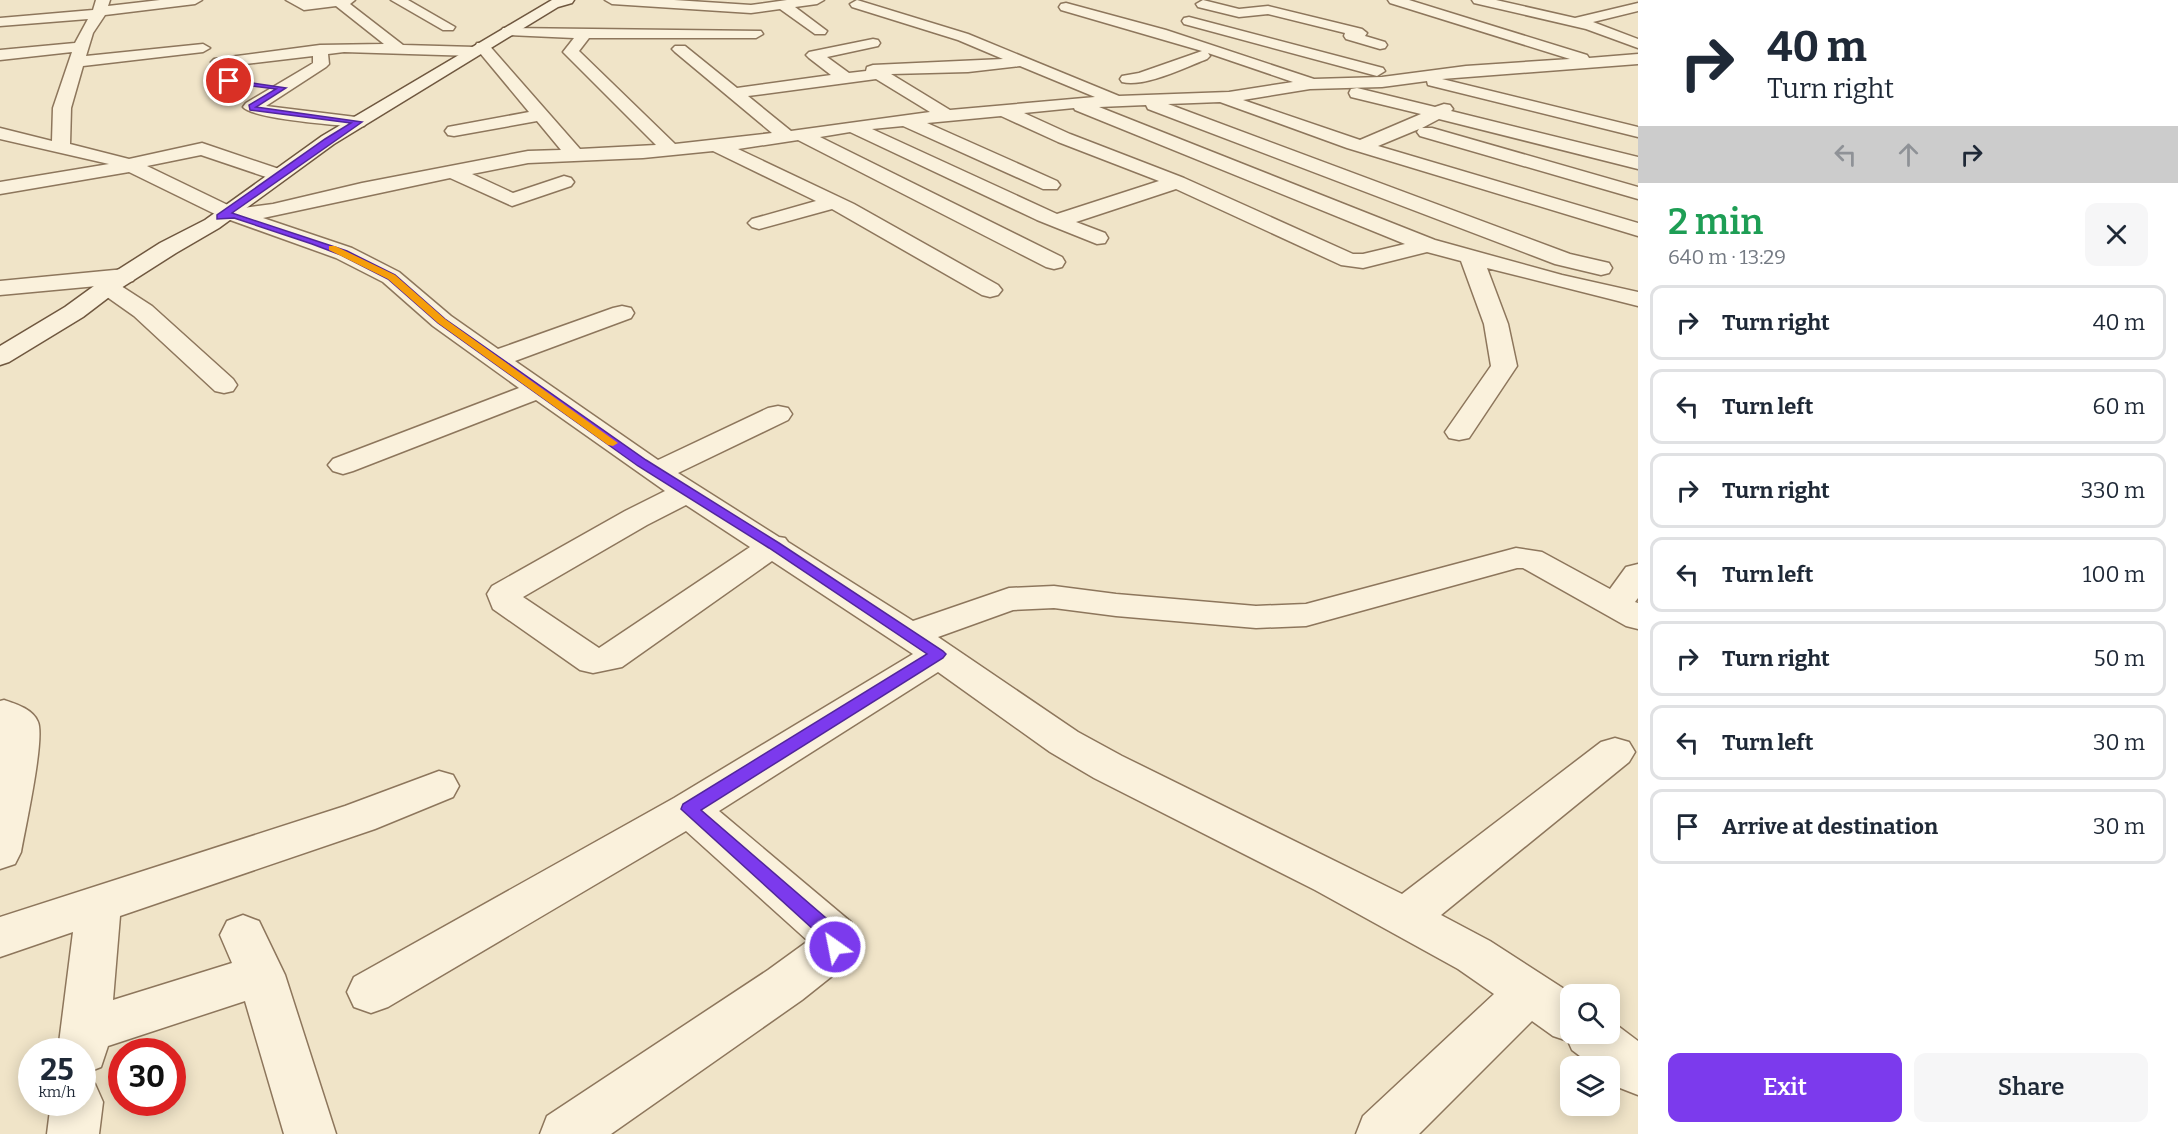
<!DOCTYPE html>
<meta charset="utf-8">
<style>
:root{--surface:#fff;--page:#f6f6f7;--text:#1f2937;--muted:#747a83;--line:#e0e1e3;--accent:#7c3aed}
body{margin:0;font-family:Bitter,serif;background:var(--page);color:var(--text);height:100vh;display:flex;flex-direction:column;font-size:22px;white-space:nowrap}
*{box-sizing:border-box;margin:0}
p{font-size:20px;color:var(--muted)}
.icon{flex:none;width:33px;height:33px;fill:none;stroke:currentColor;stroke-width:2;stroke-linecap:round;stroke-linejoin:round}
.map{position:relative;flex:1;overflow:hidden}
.sheet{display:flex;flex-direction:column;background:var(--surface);width:540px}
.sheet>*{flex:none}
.banner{background:#fff;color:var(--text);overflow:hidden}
.buttons{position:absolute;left:1560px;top:984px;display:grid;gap:12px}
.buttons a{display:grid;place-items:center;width:60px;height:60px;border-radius:12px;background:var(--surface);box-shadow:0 3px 15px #0003;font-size:30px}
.speed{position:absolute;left:18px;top:1038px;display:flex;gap:12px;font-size:30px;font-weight:700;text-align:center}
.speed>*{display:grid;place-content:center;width:78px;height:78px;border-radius:50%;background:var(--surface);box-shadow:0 3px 15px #0003;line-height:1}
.speed small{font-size:15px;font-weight:400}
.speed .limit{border:9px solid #d22;background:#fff;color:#111}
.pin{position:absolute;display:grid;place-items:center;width:51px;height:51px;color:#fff;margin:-26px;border:3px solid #fff;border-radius:50%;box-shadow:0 2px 6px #0007}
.me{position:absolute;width:66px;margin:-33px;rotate:327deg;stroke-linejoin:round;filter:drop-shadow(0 0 4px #0008)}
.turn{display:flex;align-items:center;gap:21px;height:126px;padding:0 30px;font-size:27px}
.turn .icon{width:78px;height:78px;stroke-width:2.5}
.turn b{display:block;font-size:42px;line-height:51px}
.lanes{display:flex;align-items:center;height:57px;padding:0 30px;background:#0003;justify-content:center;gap:30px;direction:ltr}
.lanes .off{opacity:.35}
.round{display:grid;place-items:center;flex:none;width:63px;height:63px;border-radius:12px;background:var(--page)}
.overview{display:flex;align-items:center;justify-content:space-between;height:102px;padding:0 30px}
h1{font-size:36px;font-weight:600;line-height:45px;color:#1e9e55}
.button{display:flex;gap:12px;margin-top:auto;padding:12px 30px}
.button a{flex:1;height:69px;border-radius:12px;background:var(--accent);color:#fff;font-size:24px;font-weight:600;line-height:69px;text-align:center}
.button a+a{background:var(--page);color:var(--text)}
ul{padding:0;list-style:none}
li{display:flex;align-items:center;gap:18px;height:75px;margin:0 12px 9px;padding:0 18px;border:3px solid var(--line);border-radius:12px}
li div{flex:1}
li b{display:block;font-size:22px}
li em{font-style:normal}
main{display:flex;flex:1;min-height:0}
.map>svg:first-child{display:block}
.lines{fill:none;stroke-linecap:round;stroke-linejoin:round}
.street-casing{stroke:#8d765c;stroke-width:3}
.secondary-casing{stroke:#6f573f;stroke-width:3}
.street{fill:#faf1dc;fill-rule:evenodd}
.secondary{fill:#faf1dc;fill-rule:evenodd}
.route{fill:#7c3aed;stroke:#51269a;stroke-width:1.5}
.slow{fill:#f59e0b}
</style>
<main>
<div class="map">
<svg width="1638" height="1134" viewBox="0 0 1638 1134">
<rect width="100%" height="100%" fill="#f0e4c8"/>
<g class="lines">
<!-- street casing -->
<g class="street-casing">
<g id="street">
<path d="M96 0H110L108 6 160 0H202L195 4 105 15 93 33 86 56 203 44 210 48 203 52 83 66 71 108 70 144 129 159 202 143 285 171 288 175 285 179 278 181 201 155 147 166 236 209 273 204 362 183 528 151 561 150 537 121 454 136 448 135 445 131 448 127 529 112 480 53 474 56 344 52 328 54 329 64 326 67 266 106 364 118 367 122 364 126 358 127C338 125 253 119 243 107L246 103 310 65 313 63V56L219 67 211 62 214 59 320 45 384 44 336 6 304 10 286 0H355L350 4 403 45 475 47 477 43H487L580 149 656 145 563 52 574 38 508 35 503 34 501 31 503 28 761 31 763 34 756 38H589L579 51 675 144 772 133 675 52 672 49 675 46H685L737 88 831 75 809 58 806 55 809 52 873 39 878 40 880 43 878 46 827 57 849 73 866 71 867 67 873 65 1003 59 958 40 852 7 850 4 857 0 968 34 1119 96 1229 92 1293 82 1208 53 1210 56 1207 59C1186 67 1144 88 1122 82L1120 79 1122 76 1139 73 1202 51 1061 10 1059 7 1061 4 1066 3 1166 30 1314 79 1382 77 1466 66 1570 59 1390 3 1388 0H1409L1587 55 1589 58 1638 54V64L1442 79 1638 127V137L1428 85 1427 81 1382 87 1310 89 1243 100 1360 140 1421 114 1351 97 1349 93 1351 89 1357 88 1435 107 1444 104 1450 105 1453 109 1451 111 1638 157V169L1439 119 1422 128H1432L1638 187V199L1420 136 1417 132 1419 129 1378 146 1638 223V236L1347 148 1220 102 1168 104 1570 254 1609 263 1612 268 1609 273 1601 275 1555 264 1148 109 1146 105 1099 107 1435 240 1562 275 1638 292V306L1487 268 1508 324 1517 366 1469 438 1459 440 1449 438 1445 432 1491 366 1484 324 1461 261 1427 252 1363 268 1341 265 1176 189 1076 222 1105 233 1108 238 1105 243 1097 244 1037 220 850 132 820 137 1062 257 1065 262 1062 267 1054 269 1046 267 798 140 738 149 854 204 998 285 1002 290 998 295 990 297 982 295 832 209 759 229 752 227 748 223 752 219 816 201 713 151 643 158 528 163 472 174 513 193 564 176 571 178 574 182 571 186 512 206 450 178 263 218 352 248 399 272 451 316 498 349 613 308 622 306 631 308 634 313 631 318 515 361 658 460 768 408 778 406 788 408 792 414 788 420 678 473 779 537 785 538 788 542 913 621 1009 588 1054 586 1116 594 1256 606 1306 604 1516 548 1542 552 1610 589 1626 567 1638 564V598L1635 602 1638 603V629L1626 626 1523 568H1517L1306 626 1256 628 1116 616 1054 608 1013 610 938 637 1078 732 1122 756 1402 894 1601 742 1615 738 1629 742 1635 752 1629 762 1441 915 1490 941 1572 994 1570 1034H1610V1020L1638 1041V1095L1620 1088 1610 1080V1066H1593L1572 1050 1568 1041 1553 1036 1532 1021 1419 1134H1356L1363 1116 1494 994 1458 969 1315 890 1094 778 1050 752 938 672 719 811 851 922 858 936V947L851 961 802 1000 611 1134H540L547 1116 768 970 808 941 686 831 388 1007 371 1013 354 1007 347 992 354 977 674 798 913 654 772 561 622 667 593 673 580 670 493 609 487 594 492 586 625 511 665 491 536 400 353 471 343 474 333 471 328 465 333 459 519 388 433 326 383 282 336 258 219 216 129 172 0 194V182L109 164 0 139V128L52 141 53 108 72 52 0 60V50L75 43 88 19 0 26V18L93 10ZM1020 66 1095 97 950 110 891 74 968 72ZM876 79 930 112 791 131 748 96ZM1074 108 1075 110 1405 244 1363 254H1353L1184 178 1070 134 1024 113ZM1001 116 1058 142 1159 181 1057 214 872 129 903 126 1043 189H1057L1060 185 1057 181 927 123ZM686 505 750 547 599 648 523 597 647 525Z"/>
<path d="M391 0H408L455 27 453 30H443Z"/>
<path d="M605 0H674L751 5 787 0H824L817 4 795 7 827 31 825 34H815L780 9 751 13 612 4Z"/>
<path d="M1203 0 1239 9 1268 6 1362 29 1367 33 1365 36 1385 42 1387 45 1385 48 1380 49 1346 39 1344 36 1345 33 1268 14 1239 17 1198 7 1196 4Z"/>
<path d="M1472 0H1496L1575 18 1638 3V11L1593 22 1638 39V48L1586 29 1474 3Z"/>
<path d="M1189 17 1383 68 1385 71 1377 76 1184 24 1182 21 1184 18Z"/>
<path d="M125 269 133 271 136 276 133 281 118 284 152 306 233 379 237 385 233 391 224 393 215 391 134 316 100 292 97 286 0 295V281Z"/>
<path d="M4 700C16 704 33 709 38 722 45 739 25 829 21 852L15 864 0 869V701Z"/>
<path d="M439 771 453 775 459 786 453 797 375 829 120 916 113 1000 232 963 220 935 227 921 243 915 259 921 285 975 336 1134H284L245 1001 108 1046 101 1067 83 1074 82 1052 58 1051 73 932 0 957V917L345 806Z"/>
<path d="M82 1079 95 1084 103 1102 99 1134H47L51 1102H82Z"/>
</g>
</g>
<!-- secondary casing -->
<g class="secondary-casing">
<path id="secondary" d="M552 0H574L572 3 558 7 334 144 219 228 176 253 121 288 83 317 9 362 0 365V346L65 307 105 278 160 243 205 220 322 136Z"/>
</g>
<!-- street -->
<use href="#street" class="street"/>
<!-- secondary -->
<use href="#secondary" class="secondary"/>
</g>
<!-- route -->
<path class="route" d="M226 79 286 88 256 107 362 122 232 213 347 251 395 275 445 319 646 460 779 543 943 651 946 654 943 658 701 810 841 931 845 947 842 953 835 955 828 953 825 940 681 809 683 804 927 654 769 548 638 466 438 323 388 279 341 255 312 244 234 218 217 219V215L325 139 351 123 250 110 249 105 276 89 229 83Z"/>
<!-- slow -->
<path class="slow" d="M329 246H335L395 275 445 319 618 443 613 446 608 445 438 323 388 279 329 250Z"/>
</svg>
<div class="buttons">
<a><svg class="icon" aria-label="search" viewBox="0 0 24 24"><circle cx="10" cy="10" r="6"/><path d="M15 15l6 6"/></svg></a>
<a><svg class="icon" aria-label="layers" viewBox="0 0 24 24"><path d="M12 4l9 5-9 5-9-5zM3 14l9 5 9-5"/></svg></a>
</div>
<div class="speed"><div>25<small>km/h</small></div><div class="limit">30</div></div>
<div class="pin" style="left:229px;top:81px;background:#d93025"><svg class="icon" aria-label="arrive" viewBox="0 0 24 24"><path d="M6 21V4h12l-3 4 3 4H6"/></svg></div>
<svg class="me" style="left:835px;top:947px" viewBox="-20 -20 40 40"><circle r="17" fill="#7c3aed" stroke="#fff" stroke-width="3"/><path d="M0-11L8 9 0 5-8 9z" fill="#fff"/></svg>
</div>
<section class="sheet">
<div class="banner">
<div class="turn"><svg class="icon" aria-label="right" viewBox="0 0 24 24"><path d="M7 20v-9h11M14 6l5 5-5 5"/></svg><div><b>40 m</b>Turn right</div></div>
<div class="lanes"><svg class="icon off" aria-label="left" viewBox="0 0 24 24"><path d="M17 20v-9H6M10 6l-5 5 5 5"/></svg><svg class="icon off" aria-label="ahead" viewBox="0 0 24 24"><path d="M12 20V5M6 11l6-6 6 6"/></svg><svg class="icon" aria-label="right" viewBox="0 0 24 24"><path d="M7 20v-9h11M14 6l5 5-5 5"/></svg></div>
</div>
<div class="overview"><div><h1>2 min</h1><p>640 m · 13:29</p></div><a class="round"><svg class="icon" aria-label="close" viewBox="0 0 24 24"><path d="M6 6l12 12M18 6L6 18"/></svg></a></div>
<ul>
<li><svg class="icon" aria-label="right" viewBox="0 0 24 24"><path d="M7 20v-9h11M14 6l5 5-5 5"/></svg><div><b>Turn right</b></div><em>40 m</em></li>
<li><svg class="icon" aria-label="left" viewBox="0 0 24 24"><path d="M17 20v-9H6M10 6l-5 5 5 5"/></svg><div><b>Turn left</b></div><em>60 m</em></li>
<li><svg class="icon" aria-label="right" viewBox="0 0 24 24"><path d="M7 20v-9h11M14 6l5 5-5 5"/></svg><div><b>Turn right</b></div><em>330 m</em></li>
<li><svg class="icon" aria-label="left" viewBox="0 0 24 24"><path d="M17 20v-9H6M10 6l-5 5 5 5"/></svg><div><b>Turn left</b></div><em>100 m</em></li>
<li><svg class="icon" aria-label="right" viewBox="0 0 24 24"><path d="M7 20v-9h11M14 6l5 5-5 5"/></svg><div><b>Turn right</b></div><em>50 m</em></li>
<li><svg class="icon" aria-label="left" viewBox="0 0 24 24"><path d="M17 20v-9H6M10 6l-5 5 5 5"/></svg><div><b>Turn left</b></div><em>30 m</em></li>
<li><svg class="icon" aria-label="arrive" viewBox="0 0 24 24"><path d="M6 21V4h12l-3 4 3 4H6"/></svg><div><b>Arrive at destination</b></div><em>30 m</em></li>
</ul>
<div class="button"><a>Exit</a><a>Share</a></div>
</section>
</main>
